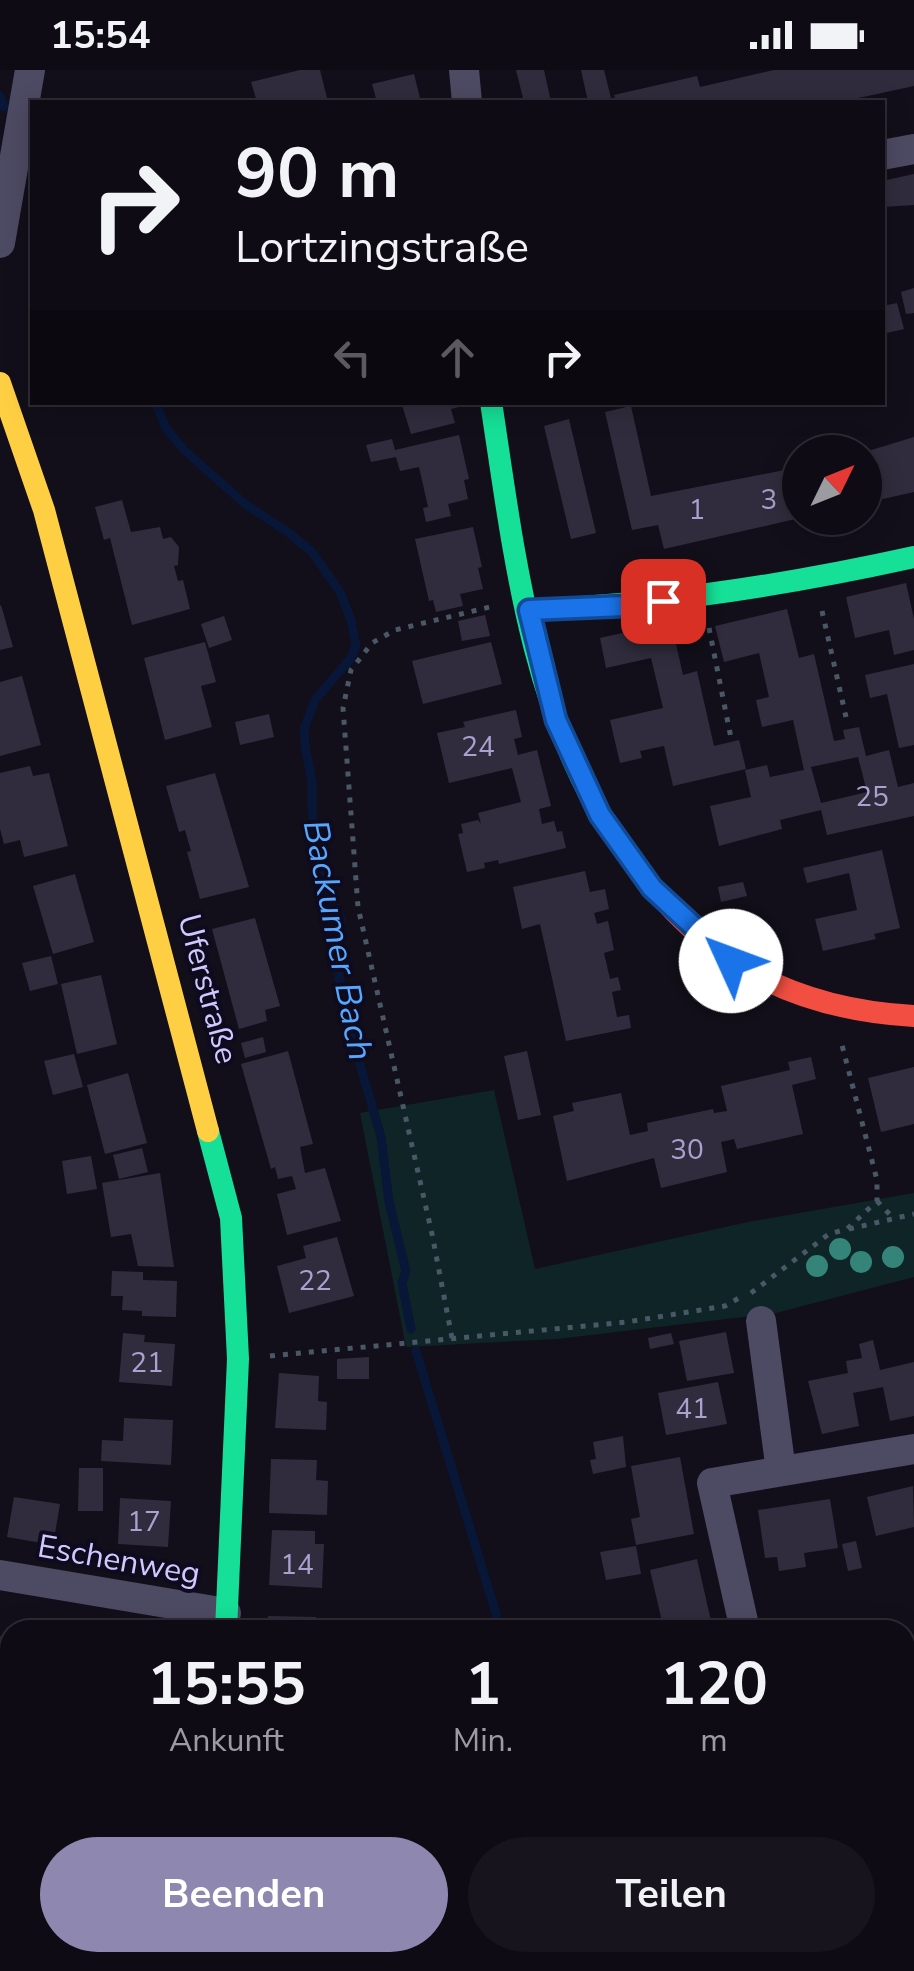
<!DOCTYPE html>
<html lang="de">
<meta charset="utf-8">
<style>
:root{--surface:#0e0b14;--page:#17141d;--text:#f1f3f6;--muted:#9b9ba0;--line:#2e2b34;--accent:#8e87af}
body{margin:0;font-family:"Nunito Sans",sans-serif;background:var(--page);color:var(--text);height:100vh;display:flex;flex-direction:column;font-size:38px;white-space:nowrap}
*{box-sizing:border-box;margin:0}
p{font-size:32px;color:var(--muted)}
.icon{flex:none;width:55px;height:55px;fill:none;stroke:currentColor;stroke-width:2;stroke-linecap:round;stroke-linejoin:round}
.map{position:relative;flex:1;overflow:hidden}
.panel{position:absolute;left:0px;top:1550px;width:915px;height:352px;display:flex;flex-direction:column;background:var(--surface);border-radius:30px 30px 0 0;box-shadow:0 5px 25px #0003,0 0 0 2px var(--line)}
.panel>*{flex:none}
.top-card{position:absolute;left:30px;top:30px;width:855px;height:305px;border-radius:0px;box-shadow:0 5px 25px #0003,0 0 0 2px var(--line);background:#0e0b14;color:var(--text);overflow:hidden}
.needle{width:65px;rotate:47deg}
.buttons{position:absolute;left:782px;top:365px;display:grid;gap:20px}
.buttons a{display:grid;place-items:center;width:100px;height:100px;border-radius:50%;background:var(--surface);box-shadow:0 5px 25px #0003,0 0 0 2px var(--line);font-size:50px}
.pin{position:absolute;display:grid;place-items:center;width:85px;height:85px;color:#fff;margin:-42px;border-radius:20px;box-shadow:0 5px 15px #0006}
.me{position:absolute;width:110px;margin:-55px;rotate:313deg;stroke-linejoin:round;filter:drop-shadow(0 0 8px #0008)}
.turn{display:flex;align-items:center;gap:35px;height:210px;padding:0 40px;font-size:45px}
.turn .icon{width:130px;height:130px;stroke-width:2.5}
.turn b{display:block;font-size:70px;line-height:85px}
.lanes{display:flex;align-items:center;height:95px;padding:0 40px;background:#0003;justify-content:center;gap:50px;direction:ltr}
.lanes .off{opacity:.35}
.eta{display:flex;justify-content:space-evenly;align-items:center;height:170px;text-align:center}
.eta b{font-size:60px;font-weight:700;line-height:70px}
.button{display:flex;gap:20px;margin-top:auto;padding:20px 40px}
.button a{flex:1;height:115px;border-radius:60px;background:var(--accent);color:#fff;font-size:40px;font-weight:700;line-height:115px;text-align:center}
.button a+a{background:var(--page);color:var(--text)}
.status{display:flex;justify-content:space-between;align-items:center;height:70px;padding:0 50px;background:var(--surface);direction:ltr}
.status svg{height:28px;fill:currentColor}
.map>svg:first-child{display:block}
.green{fill:#0f2426}
.lines{fill:none;stroke-linecap:round;stroke-linejoin:round}
.stream{stroke:#081638;stroke-width:9}
.building{fill:#302c3d;fill-rule:evenodd}
.path{stroke:#495866;stroke-width:5;stroke-dasharray:5 8;stroke-linecap:butt}
.street{stroke:#4d4a63;stroke-width:30}
.fast{stroke:#16e098;stroke-width:22}
.slow{stroke:#ffcf43;stroke-width:22}
.jam{stroke:#f24e42;stroke-width:22}
.tree{fill:#348479}
.route-casing{stroke:#114b97;stroke-width:25}
.route{stroke:#1a73e8;stroke-width:18}
.labels{text-anchor:middle;dominant-baseline:central;stroke-width:8;stroke-linejoin:round;paint-order:stroke}
.number-label{font-size:28px;fill:#a9a1ce}
.street-label{font-size:32px;fill:#d1c8ff;stroke:#0f0b1e}
.water-label{font-size:35px;font-style:italic;fill:#56a7ff;stroke:#0f0b1e}
</style>
<div class="status"><b>15:54</b><svg viewBox="0 0 49 12"><path d="M0 12V9h3v3zM5 12V6h3v6zM10 12V3h3v9zM15 12V0h3v12zM26 1h20v11H26zM47 4h2v5h-2z"/></svg></div>
<div class="map">
<svg width="914" height="1901" viewBox="0 0 914 1901">
<rect width="100%" height="100%" fill="#120f1a"/>
<!-- green -->
<path class="green" d="M494 1020 535 1199 748 1152 914 1123V1207L776 1243 557 1269 406 1277 360 1043Z"/>
<g class="lines">
<!-- stream -->
<g class="stream">
<path d="M0 26 4 37"/>
<path d="M155 332 166 358 184 380 245 434 289 463 312 482 340 522 351 550 356 576 350 589 315 630 304 659 305 676 312 712V743L319 798 341 849 339 908 342 932 381 1067 389 1132 406 1201 402 1213 411 1259"/>
<path d="M416 1281 501 1560"/>
<path d="M593 1892 594 1901"/>
</g>
</g>
<!-- building -->
<g class="building">
<path d="M300 0H320L328 32H257L251 12Z"/>
<path d="M516 0H544L551 32H524Z"/>
<path d="M581 0H604L612 32H588Z"/>
<path d="M774 0H914V16L840 32H616L614 25 697 6 700 17Z"/>
<path d="M414 4 420 28 410 32H377L372 14Z"/>
<path d="M914 104V135L882 137V111Z"/>
<path d="M914 218V243L906 244 901 222Z"/>
<path d="M897 233 904 259 882 264V236Z"/>
<path d="M401 332H458L459 337 451 339 455 353 411 364Z"/>
<path d="M631 336 651 426 800 397V448L664 479 658 455 632 460 605 342Z"/>
<path d="M569 349 596 463 571 469 544 356Z"/>
<path d="M459 365 469 409 464 410 468 429 448 434 451 446 426 452 423 438 428 437 419 397 400 401 396 387 371 392 366 375 392 369 395 380Z"/>
<path d="M914 367V422L865 433V382Z"/>
<path d="M122 430 131 462 160 457 163 469 171 467 179 477 178 495 174 496 178 511 183 510 190 539 132 555 110 468 104 470 95 437Z"/>
<path d="M473 457 482 497 478 498 483 519 460 524 463 536 436 542 433 530 429 531 415 469Z"/>
<path d="M906 513 914 549V580L894 585 889 560 855 568 846 527Z"/>
<path d="M1 535 13 577 0 580V536Z"/>
<path d="M787 539 799 588 814 584 834 671 845 669 843 660 859 657 866 686 889 680 898 717 914 713V746L827 765 821 740 780 750 782 759 719 776 710 736 751 727 745 700 767 695 770 707 804 700 793 650 762 657 756 630 769 627 759 583 724 592 715 556ZM858 687 867 722 821 733 811 697Z"/>
<path d="M485 545 490 566 462 571 458 551Z"/>
<path d="M224 546 232 570 209 578 201 554Z"/>
<path d="M671 552 683 605 697 601 714 676 739 670 746 699 673 716 664 676 640 681 642 688 620 693 610 650 663 638 651 588 606 598 600 568Z"/>
<path d="M205 572 216 612 201 616 212 657 165 670 144 588Z"/>
<path d="M491 572 502 614 423 634 412 591Z"/>
<path d="M914 594V675L899 678 887 624 870 628 865 605Z"/>
<path d="M22 606 41 675 0 686V612Z"/>
<path d="M516 640 522 667 514 669 518 685 537 680 551 736 539 739 542 754 554 751 557 762 562 761 566 778 499 794 498 790 484 793 485 798 467 802 458 764 463 763 461 754 478 750 481 754 478 743 521 732 512 698 449 713 437 663 465 657 463 652Z"/>
<path d="M269 644 274 667 240 675 235 652Z"/>
<path d="M30 696 33 706 49 703 68 776 24 787 20 770 4 774 0 759V703Z"/>
<path d="M215 703 249 817 200 829 187 782 191 781 185 760 179 762 166 716Z"/>
<path d="M882 780 900 858 874 864 876 869 823 881 815 849 857 840 849 803 807 813 803 798Z"/>
<path d="M585 801 590 822 605 819 609 839 594 843 597 854 608 851 614 880 604 883 610 909 618 907 621 920 612 922 617 947 629 945 631 958 566 971 540 854 522 859 513 817Z"/>
<path d="M75 804 94 872 53 884 33 816Z"/>
<path d="M743 812 747 826 721 832 718 817Z"/>
<path d="M255 848 280 936 265 940 267 951 239 959 212 859Z"/>
<path d="M51 886 58 914 30 921 22 893Z"/>
<path d="M101 905 117 974 77 984 61 914Z"/>
<path d="M263 967 266 982 245 988 241 973Z"/>
<path d="M288 981 313 1074 300 1077 305 1103 325 1098 341 1151 287 1165 277 1124 296 1119 292 1106 278 1109 275 1097 271 1099 241 994Z"/>
<path d="M527 981 541 1045 518 1050 504 986Z"/>
<path d="M74 984 83 1017 53 1025 44 991Z"/>
<path d="M811 987 816 1009 792 1015 803 1064 737 1079 734 1069 721 1072 727 1102 661 1118 654 1088 567 1111 553 1046 574 1041 572 1033 621 1023 630 1065 648 1061 647 1053 713 1039 714 1043 727 1041 721 1016 790 1000 788 992Z"/>
<path d="M914 997V1054L881 1062 868 1008Z"/>
<path d="M128 1003 147 1073 105 1084 87 1015Z"/>
<path d="M142 1078 148 1102 119 1109 113 1085Z"/>
<path d="M91 1086 97 1119 67 1124 62 1091Z"/>
<path d="M160 1103 174 1197 138 1196 131 1164 111 1167 102 1113Z"/>
<path d="M337 1167 354 1226 289 1243 277 1196 306 1188 303 1176Z"/>
<path d="M112 1201 143 1202V1210L177 1211 176 1247 142 1246V1241L122 1240 123 1226H111Z"/>
<path d="M726 1262 734 1303 687 1311 679 1271Z"/>
<path d="M123 1263 145 1265 144 1272 175 1274 172 1316 119 1312Z"/>
<path d="M671 1263 674 1274 650 1279 648 1268Z"/>
<path d="M873 1270 880 1300 914 1292V1346L890 1351 883 1317 853 1323 859 1356 822 1364 808 1311 848 1303 846 1291 862 1288 859 1274Z"/>
<path d="M369 1287V1309H337V1289Z"/>
<path d="M279 1303 319 1306 318 1331 327 1332 326 1360 275 1358Z"/>
<path d="M718 1312 727 1354 666 1365 658 1323Z"/>
<path d="M124 1348 173 1350 171 1395 101 1391 102 1370 123 1371Z"/>
<path d="M623 1366 626 1397 593 1404 590 1390 596 1389 593 1372Z"/>
<path d="M680 1387 694 1464 636 1475 631 1449 640 1447 631 1396Z"/>
<path d="M271 1389 317 1390 316 1410 328 1411 327 1445 269 1443Z"/>
<path d="M79 1398H103V1441H78Z"/>
<path d="M913 1416 914 1457 876 1466 867 1427Z"/>
<path d="M14 1427 60 1434 53 1475 7 1467Z"/>
<path d="M120 1428 171 1431 168 1477 118 1474Z"/>
<path d="M830 1429 838 1478 804 1483 806 1497 779 1501 777 1487 765 1488 758 1440Z"/>
<path d="M272 1460 315 1461V1474H324L322 1518 269 1515Z"/>
<path d="M856 1471 862 1498 848 1501 842 1474Z"/>
<path d="M636 1476 641 1504 606 1510 600 1482Z"/>
<path d="M697 1489 713 1560H664L650 1500Z"/>
<path d="M268 1546 316 1547 315 1560H267Z"/>
<path d="M0 1566 10 1568V1619L0 1617Z"/>
<path d="M905 1569H908L910 1595H914V1646H910L905 1606Z"/>
<path d="M905 1735H912L913 1768 905 1769Z"/>
<path d="M263 1892H304V1897L310 1896 311 1901H264Z"/>
<path d="M364 1892H379L382 1901H350L349 1897Z"/>
<path d="M414 1892H471V1893L448 1901H417Z"/>
<path d="M799 1894 801 1901H769V1899Z"/>
</g>
<g class="lines">
<!-- path -->
<g class="path">
<path d="M882 218 885 230"/>
<path d="M822 541 846 647"/>
<path d="M709 558 731 668"/>
<path d="M877 1131 894 1149"/>
<path d="M849 1159 914 1144"/>
<path d="M751 1223 829 1164 847 1159 877 1131V1110L842 975"/>
<path d="M452 1268 432 1164 358 837 343 638 351 600 372 573 395 560 494 536"/>
<path d="M270 1286 627 1252 725 1236 739 1228"/>
<path d="M0 1885 10 1886"/>
<path d="M92 1892H195"/>
</g>
<!-- street -->
<g class="street">
<path d="M464 0 467 32"/>
<path d="M882 85 914 79"/>
<path d="M0 173 30 0"/>
<path d="M761 1251 781 1401"/>
<path d="M0 1505 226 1543"/>
<path d="M745 1560 712 1413 914 1379"/>
<path d="M905 1682H914"/>
<path d="M227 1892 228 1901"/>
</g>
<!-- fast -->
<g class="fast">
<path d="M491 332C513 476 530 639 613 764"/>
<path d="M529 540C659 535 787 515 914 487"/>
<path d="M208 1061 231 1148 238 1289 226 1560"/>
</g>
<!-- slow -->
<path class="slow" d="M0 313 44 440 208 1061"/>
<!-- jam -->
<path class="jam" d="M613 764C689 879 774 938 914 946"/>
</g>
<!-- trees -->
<g class="tree">
<circle cx="840" cy="1179" r="11"/>
<circle cx="893" cy="1187" r="11"/>
<circle cx="861" cy="1192" r="11"/>
<circle cx="817" cy="1196" r="11"/>
</g>
<g class="lines">
<!-- route casing -->
<g class="route-casing">
<path id="route" d="M663 531 624 536 529 540 556 650 600 745 652 818 731 891"/>
</g>
<!-- route -->
<use href="#route" class="route"/>
</g>
<g class="labels">
<!-- number labels -->
<g class="number-label">
<text x="769" y="430">3</text>
<text x="697" y="440">1</text>
<text x="478" y="677">24</text>
<text x="872" y="727">25</text>
<text x="687" y="1080">30</text>
<text x="315" y="1211">22</text>
<text x="147" y="1293">21</text>
<text x="692" y="1339">41</text>
<text x="144" y="1452">17</text>
<text x="297" y="1495">14</text>
</g>
<!-- street labels -->
<g class="street-label">
<text transform="translate(208 919) rotate(75)">Uferstraße</text>
<text transform="translate(119 1490) rotate(10)">Eschenweg</text>
</g>
<!-- water labels -->
<g class="water-label">
<text transform="translate(338 870) rotate(79)">Backumer Bach</text>
</g>
</g>
</svg>
<div class="buttons">
<a><svg class="needle" viewBox="-14 -14 28 28"><path d="M0-13l5 13h-10z" fill="#e53935"/><path d="M0 13l5-13h-10z" fill="#9b9ba0"/></svg></a>
</div>
<div class="pin" style="left:663px;top:531px;background:#d93025"><svg class="icon" aria-label="arrive" viewBox="0 0 24 24"><path d="M6 21V4h12l-3 4 3 4H6"/></svg></div>
<svg class="me" style="left:731px;top:891px" viewBox="-20 -20 40 40"><circle r="19" fill="#fff"/><path d="M0-13L10 11 0 6-10 11z" fill="#1a73e8"/></svg>
<div class="top-card">
<div class="turn"><svg class="icon" aria-label="right" viewBox="0 0 24 24"><path d="M7 20v-9h11M14 6l5 5-5 5"/></svg><div><b>90 m</b>Lortzingstraße</div></div>
<div class="lanes"><svg class="icon off" aria-label="left" viewBox="0 0 24 24"><path d="M17 20v-9H6M10 6l-5 5 5 5"/></svg><svg class="icon off" aria-label="ahead" viewBox="0 0 24 24"><path d="M12 20V5M6 11l6-6 6 6"/></svg><svg class="icon" aria-label="right" viewBox="0 0 24 24"><path d="M7 20v-9h11M14 6l5 5-5 5"/></svg></div>
</div>
<section class="panel">
<div class="eta">
<div><b>15:55</b><p>Ankunft</p></div>
<div><b>1</b><p>Min.</p></div>
<div><b>120</b><p>m</p></div>
</div>
<div class="button"><a>Beenden</a><a>Teilen</a></div>
</section>
</div>
